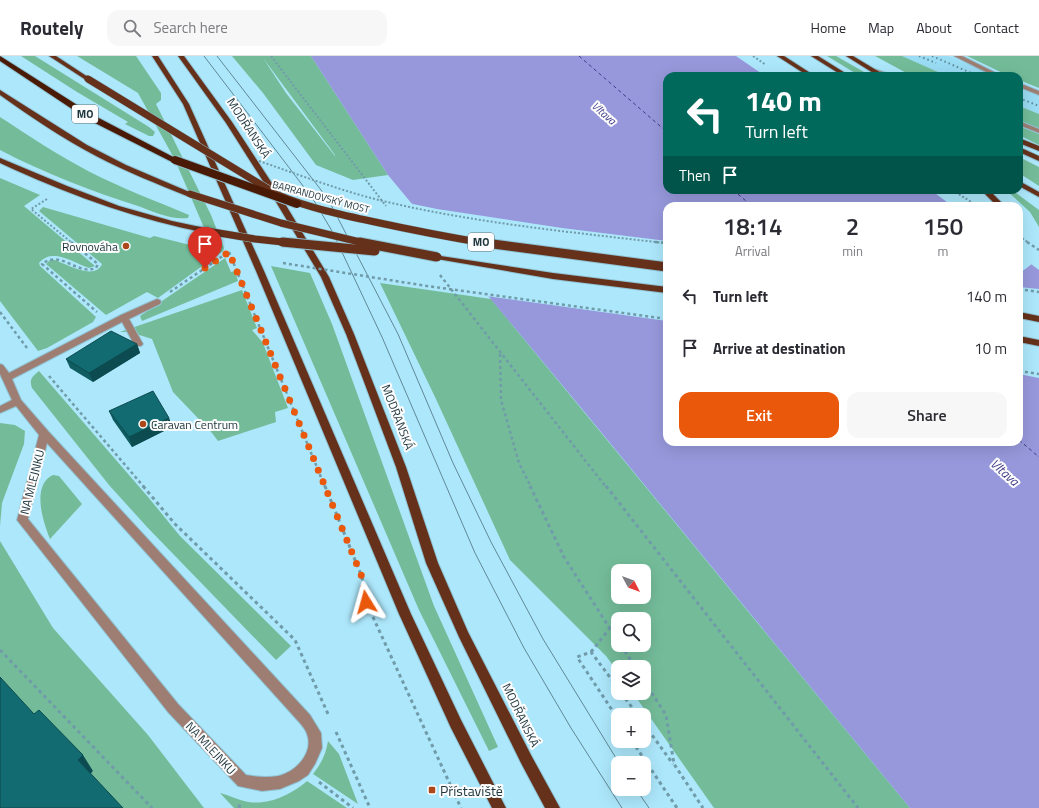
<!DOCTYPE html>
<meta charset="utf-8">
<style>
:root{--surface:#fff;--page:#f7f7f7;--text:#2b2b33;--muted:#7c7c81;--line:#e1e1e2;--accent:#ea580c}
body{margin:0;font-family:"Titillium Web",sans-serif;background:var(--page);color:var(--text);height:100vh;display:flex;flex-direction:column;font-size:15px;white-space:nowrap}
*{box-sizing:border-box;margin:0}
p{font-size:13px;color:var(--muted)}
.icon{flex:none;width:22px;height:22px;fill:none;stroke:currentColor;stroke-width:2;stroke-linecap:round;stroke-linejoin:round}
.map{position:relative;flex:1;overflow:hidden}
.details{position:absolute;left:663px;top:146px;width:360px;height:244px;display:flex;flex-direction:column;background:var(--surface);border-radius:12px;box-shadow:0 4px 16px #0002}
.details>*{flex:none}
.banner{position:absolute;left:663px;top:16px;width:360px;height:122px;border-radius:12px;box-shadow:0 4px 16px #0002;background:#00695c;color:#fff;overflow:hidden}
.needle{width:26px;rotate:131deg}
.buttons{position:absolute;left:611px;top:508px;display:grid;gap:8px}
.buttons a{display:grid;place-items:center;width:40px;height:40px;border-radius:8px;background:var(--surface);box-shadow:0 4px 16px #0002;font-size:20px}
.pin{position:absolute;display:grid;place-items:center;width:34px;height:34px;color:#fff;margin:-41px -17px;border-radius:50% 50% 50% 0;rotate:-45deg;box-shadow:0 0 4px #0007}
.pin .icon{rotate:45deg}
.me{position:absolute;width:44px;margin:-22px;rotate:352deg;stroke-linejoin:round;filter:drop-shadow(0 0 3px #0008)}
.turn{display:flex;align-items:center;gap:14px;height:84px;padding:0 16px;font-size:18px}
.turn .icon{width:52px;height:52px;stroke-width:2.5}
.turn b{display:block;font-size:28px;line-height:34px}
.then{display:flex;align-items:center;height:38px;padding:0 16px;background:#0003;gap:8px;font-size:15px}
.eta{display:flex;justify-content:space-evenly;align-items:center;height:68px;text-align:center}
.eta b{font-size:24px;font-weight:600;line-height:28px}
.action{display:flex;gap:8px;margin-top:auto;padding:8px 16px}
.action a{flex:1;height:46px;border-radius:12px;background:var(--accent);color:#fff;font-size:16px;font-weight:600;line-height:46px;text-align:center}
.action a+a{background:var(--page);color:var(--text)}
ul{padding:0;list-style:none}
li{display:flex;align-items:center;gap:12px;height:52px;padding:0 16px}
li div{flex:1}
li b{display:block;font-size:15px}
li em{font-style:normal}
header{display:flex;align-items:center;gap:24px;box-sizing:border-box;height:56px;padding:0 20px;background:var(--surface);border-bottom:1px solid var(--line)}
header strong{font-size:19px}
nav{display:flex;gap:22px;margin-inline-start:auto;font-size:14px}
.search{width:280px;height:36px;background:var(--page);display:flex;align-items:center;gap:10px;box-sizing:border-box;padding:0 14px;border-radius:12px;color:var(--muted);font-size:15px}
.map>svg:first-child{display:block}
.built{fill:#99dcf4}
.green{fill:#74bc99;fill-rule:evenodd}
.water{fill:#9698db}
.pier{fill:#ade7fb}
.lines{fill:none;stroke-linecap:round;stroke-linejoin:round}
.ferry{stroke:#403b8a;stroke-width:1;stroke-dasharray:3.5 3;stroke-linecap:butt}
.minor-casing{stroke:#90c3d5;stroke-width:2}
.major-casing{stroke:#90c3d5;stroke-width:2}
.highway-casing{stroke:#90c3d5;stroke-width:2}
.path-far2{stroke:#709ba9;stroke-width:2;stroke-dasharray:2 2;stroke-linecap:butt}
.path-far1{stroke:#709ba9;stroke-width:2.5;stroke-dasharray:3 3;stroke-linecap:butt}
.path{stroke:#709ba9;stroke-width:3;stroke-dasharray:3.5 3.5;stroke-linecap:butt}
.minor{fill:#9e7e72;fill-rule:evenodd}
.major{fill:#65311b;fill-rule:evenodd}
.highway{fill:#491a05;fill-rule:evenodd}
.tram{stroke:#618896;stroke-width:1}
.rail{stroke:#618896;stroke-width:2;stroke-dasharray:1.5 3;stroke-linecap:butt}
.major-bridge-far1-casing{stroke:#90c3d5;stroke-width:8;stroke-linecap:butt}
.major-bridge-casing{stroke:#90c3d5;stroke-width:11;stroke-linecap:butt}
.highway-bridge-casing{stroke:#90c3d5;stroke-width:10;stroke-linecap:butt}
.path-bridge-far1{stroke:#709ba9;stroke-width:2;stroke-dasharray:2 2;stroke-linecap:butt}
.path-bridge{stroke:#709ba9;stroke-width:2.5;stroke-dasharray:3 3;stroke-linecap:butt}
.major-bridge-far1{stroke:#65311b;stroke-width:7}
.major-bridge{stroke:#65311b;stroke-width:9}
.highway-bridge{stroke:#491a05;stroke-width:8}
.wall{fill:#0f5c61}
.shaded-wall{fill:#0c4b4f}
.building{fill:#116b71;stroke:#0c4b4f}
.route{stroke:#ea580c;stroke-width:7;stroke-dasharray:0 12.6}
.poi-dot{fill:#ab4718;stroke:#fdfdfd;stroke-width:1.5}
.labels{text-anchor:middle;dominant-baseline:central;stroke-width:4;stroke-linejoin:round;paint-order:stroke}
.far-street-label{font-size:10px;fill:#1d343c;stroke:#fdfdfd}
.far-water-label{font-size:11px;font-style:italic;fill:#403b8a;stroke:#fdfdfd}
.shield{fill:#fdfdfd;stroke:#607076;stroke-width:1}
.shield-label{font-size:11px;font-weight:bold;fill:#1d343c}
.street-label{font-size:12px;fill:#1d343c;stroke:#fdfdfd}
.poi-label{font-size:12px;fill:#1d343c;stroke:#fdfdfd;text-anchor:end}
.water-label{font-size:13px;font-style:italic;fill:#403b8a;stroke:#fdfdfd}
.near-poi-label{font-size:14px;fill:#1d343c;stroke:#fdfdfd;text-anchor:start}
</style>
<header>
<strong>Routely</strong>
<div class="search"><svg class="icon" aria-label="search" viewBox="0 0 24 24"><circle cx="10" cy="10" r="6"/><path d="M15 15l6 6"/></svg>Search here</div>
<nav><a>Home</a><a>Map</a><a>About</a><a>Contact</a></nav>
</header>
<div class="map">
<svg width="1039" height="752" viewBox="0 0 1039 752">
<rect width="100%" height="100%" fill="#ade7fb"/>
<!-- built -->
<g class="built">
<path d="M902 0H948L996 20H947Z"/>
<path d="M1019 30 1039 37V58L1019 50Z"/>
</g>
<!-- green -->
<g class="green">
<path d="M21 0H35L149 71 155 76 153 80H149L125 68 128 66 77 36Z"/>
<path d="M77 0H136L161 37V44L156 48 211 159 224 192 223 195 158 242 147 236 106 259 46 208 50 204H55C66 208 95 225 102 208L39 155 43 151 150 182 154 180 214 195 175 104 138 37Z"/>
<path d="M232 0H311L388 119 353 124 316 109 263 37ZM263 2 335 99V100L286 37Z"/>
<path d="M827 0H836L871 20H860Z"/>
<path d="M875 0H902L947 20H912Z"/>
<path d="M967 0H1039V32L1019 24V20H1009Z"/>
<path d="M1019 50 1039 58V73L1019 65Z"/>
<path d="M0 61C29 80 58 99 88 115 121 132 156 145 189 159L188 162C171 164 154 156 138 150 91 135 44 117 0 94Z"/>
<path d="M1019 70 1039 78V89L1019 79Z"/>
<path d="M1019 101 1039 111V130L1019 117Z"/>
<path d="M0 122 40 139 24 150 95 210 89 212C74 207 53 191 39 207L40 210 96 261 93 266 47 292 38 295 0 245Z"/>
<path d="M1006 134H1012L1039 154V171L1030 156Z"/>
<path d="M225 202 231 216 235 215 238 225 142 265 140 260Z"/>
<path d="M271 210 310 217 332 268 434 550 498 691 489 695 419 554Z"/>
<path d="M380 227 491 243 910 752H714L633 637H644V611H618V616L606 600 510 504 435 341ZM618 515H644V541H618ZM618 563H644V589H618Z"/>
<path d="M242 234 257 272 252 274 263 287 288 352 275 356 276 366 218 385 212 377 173 336 152 283 130 276H120Z"/>
<path d="M39 315 148 441 180 480 291 590 276 604 147 471 109 429 32 332C29 323 32 321 39 315Z"/>
<path d="M0 367 15 369 25 375 24 388 2 447 0 470Z"/>
<path d="M53 419 59 420 82 448 50 483C43 466 31 429 53 419Z"/>
<path d="M0 485 53 572 148 679 204 752H120L89 720 93 715 46 674 0 629Z"/>
<path d="M328 685 339 698 358 748 313 718C321 708 326 698 328 685Z"/>
<path d="M307 725 347 752H234L220 737C228 739 236 743 244 745 266 751 291 739 307 725Z"/>
</g>
<!-- water -->
<path class="water" d="M311 0H736L765 20H667V134H931L952 150H667V386H1019V199L1039 214V752H910L587 359 388 119Z"/>
<!-- pier -->
<g class="pier">
<path d="M408 147 437 153 562 172 667 185V265L486 240Z"/>
<path d="M1019 197 1033 207 1019 218Z"/>
<path d="M1019 231 1039 233V322L1019 318Z"/>
</g>
<g class="lines">
<!-- ferry -->
<g class="ferry">
<path d="M579 0 667 76"/>
<path d="M733 134 752 150"/>
<path d="M1019 384 1039 401"/>
</g>
<!-- minor casing -->
<g class="minor-casing">
<g id="minor">
<path d="M954 0H962L1002 20H994Z"/>
<path d="M874 13 892 19 893 20H883L872 16 871 15Z"/>
<path d="M1019 27 1039 35V39L1019 31Z"/>
<path d="M1019 65 1039 73V77L1019 69Z"/>
<path d="M157 243 160 244 161 246 160 248 129 263 143 288 141 290H135L122 266 12 323 21 344 48 375 310 659 321 677 322 692 315 708 308 719 299 725 280 733 262 735 238 730 168 656 17 464 39 379 16 350 0 357V350L12 344 0 318V308L3 309 9 317 121 259ZM47 387 300 667C303 671 306 674 307 678 314 697 296 716 278 720 267 722 257 721 246 719L178 648 28 463Z"/>
</g>
</g>
<!-- major casing -->
<g class="major-casing">
<g id="major">
<path d="M49 0H56L91 23 86 24Z"/>
<path d="M152 0H158L189 48 264 215 411 558 461 664 506 752H492L451 672 399 558 256 215 183 48Z"/>
<path d="M178 0H184L232 66 281 141 329 221 354 278 406 411 438 507 468 576 531 699 560 752H545L521 707 459 581 426 507 396 411 346 278 321 221 273 141 226 67Z"/>
<path d="M777 0H784L815 20H808Z"/>
<path d="M811 0H818L850 20H843Z"/>
<path d="M846 0H853L886 20H878Z"/>
<path d="M0 34 87 89 126 109 194 138 193 140H187C157 128 127 116 98 101 63 83 31 61 0 39Z"/>
<path d="M1019 82 1039 90V95L1019 87Z"/>
<path d="M1019 91 1039 100V105L1019 96Z"/>
<path d="M0 102 67 130 119 150 172 165 210 173 211 175 207 177C140 164 75 141 13 113L0 107Z"/>
<path d="M1019 125 1039 136V141L1019 130Z"/>
<path d="M981 134H989L1005 150H997Z"/>
<path d="M434 199 553 217 667 231V237L553 223 437 203H434L433 201Z"/>
<path d="M1019 256 1039 260V266L1019 262Z"/>
<path d="M1019 280 1039 284V290L1019 286Z"/>
</g>
</g>
<!-- highway casing -->
<g class="highway-casing">
<path id="highway" d="M0 0 93 59 179 104 175 107 172 106 87 63 0 5Z"/>
</g>
<!-- path-far2 -->
<g class="path-far2">
<path d="M271 0 386 150"/>
<path d="M753 0 766 9"/>
<path d="M952 134 973 147"/>
<path d="M47 143 31 153 72 187"/>
<path d="M1019 180 1029 187"/>
</g>
<!-- path-far1 -->
<g class="path-far1">
<path d="M71 186 98 208 96 212C77 220 61 193 42 208L97 256"/>
<path d="M1027 186 1039 194"/>
<path d="M229 196 325 431"/>
<path d="M440 219 606 431"/>
<path d="M1019 233 1039 236"/>
<path d="M170 236 227 197"/>
<path d="M0 256 27 292"/>
<path d="M500 298 501 344 519 407 531 431"/>
<path d="M1019 315 1039 318"/>
<path d="M49 320 144 431"/>
</g>
<!-- path -->
<g class="path">
<path d="M143 430 175 468 295 584 328 658"/>
<path d="M325 430 362 521 366 546 461 752"/>
<path d="M530 430 564 501 618 585"/>
<path d="M606 430 858 752"/>
<path d="M621 589 635 611"/>
<path d="M0 594 152 752"/>
<path d="M591 596 610 572"/>
<path d="M644 625 666 659 674 708 703 752"/>
<path d="M618 632 591 596 577 601 618 663"/>
<path d="M621 637 638 659"/>
<path d="M644 668 673 708"/>
<path d="M336 676 370 752"/>
<path d="M632 685 677 752"/>
<path d="M319 726 353 752"/>
<path d="M239 752 240 745"/>
</g>
<!-- minor -->
<use href="#minor" class="minor"/>
<!-- major -->
<use href="#major" class="major"/>
<!-- highway -->
<use href="#highway" class="highway"/>
<!-- tram -->
<g class="tram">
<path d="M204 0 313 143 332 175 382 281 475 497 524 592 571 672 622 752"/>
<path d="M217 0 328 143 398 278 453 407 491 486 543 583 619 707"/>
<path d="M636 733 649 752"/>
</g>
<!-- rail -->
<g class="rail">
<path d="M919 0 936 7"/>
<path d="M932 0 978 20"/>
<path d="M1019 42 1039 50"/>
</g>
<!-- major-bridge-far1 casing -->
<g class="major-bridge-far1-casing">
<g id="major-bridge-far1">
<path d="M88 23 278 139C309 152 342 159 375 166 412 174 448 181 484 187"/>
<path d="M190 138 281 167 364 187"/>
<path d="M207 175 255 183 292 187"/>
</g>
</g>
<!-- major-bridge casing -->
<g class="major-bridge-casing">
<g id="major-bridge">
<path d="M282 186 375 195"/>
<path d="M359 186 437 201"/>
<path d="M478 186 667 211"/>
</g>
</g>
<!-- highway-bridge casing -->
<g class="highway-bridge-casing">
<path id="highway-bridge" d="M175 104 297 148"/>
</g>
<!-- path-bridge-far1 -->
<path class="path-bridge-far1" d="M259 105C300 119 341 135 383 145 475 167 570 176 664 187"/>
<!-- path-bridge -->
<g class="path-bridge">
<path d="M655 186 667 187"/>
<path d="M283 207 427 230 667 263"/>
</g>
<!-- major-bridge-far1 -->
<use href="#major-bridge-far1" class="major-bridge-far1"/>
<!-- major-bridge -->
<use href="#major-bridge" class="major-bridge"/>
<!-- highway-bridge -->
<use href="#highway-bridge" class="highway-bridge"/>
</g>
<!-- wall -->
<g class="wall">
<path d="M137 288 140 297 93 326 70 312 66 303Z"/>
<path d="M109 355 169 362 172 371 132 391 113 364Z"/>
</g>
<!-- shaded-wall -->
<g class="shaded-wall">
<path d="M137 288 140 297 93 326 89 317Z"/>
<path d="M169 362 172 371 132 391 129 381Z"/>
<path d="M83 699 93 715 89 720 78 704Z"/>
</g>
<!-- building -->
<g class="building">
<path d="M111 275 137 288 89 317 66 303Z"/>
<path d="M153 335 169 362 129 381 109 355Z"/>
<path d="M0 621 34 658 39 654 83 699 78 704 123 752H0Z"/>
</g>
<g class="lines">
<!-- route -->
<path class="route" d="M205 212 229 196 362 521 366 546"/>
</g>
<!-- markers -->
<g class="poi-dot">
<circle cx="126" cy="190" r="4"/>
<circle cx="143" cy="368" r="4"/>
<rect x="428" y="730" width="8" height="8" rx="2"/>
</g>
<g class="labels">
<!-- far-street labels -->
<g class="far-street-label">
<text transform="translate(321 141) rotate(15)">BARRANDOVSKÝ MOST</text>
</g>
<!-- far-water labels -->
<g class="far-water-label">
<text transform="translate(604 57) rotate(42)">Vltava</text>
</g>
<!-- shield labels -->
<g class="shield">
<rect x="72" y="49" width="26" height="18" rx="3"/>
<rect x="468" y="177" width="26" height="18" rx="3"/>
</g>
<g class="shield-label">
<text x="85" y="58">MO</text>
<text x="481" y="186">MO</text>
</g>
<!-- street labels -->
<g class="street-label">
<text transform="translate(249 72) rotate(57)">MODŘANSKÁ</text>
<text transform="translate(398 361) rotate(69)">MODŘANSKÁ</text>
<text transform="translate(32 426) rotate(-76)">NA MLEJNKU</text>
<text transform="translate(521 659) rotate(64)">MODŘANSKÁ</text>
<text transform="translate(211 692) rotate(47)">NA MLEJNKU</text>
</g>
<!-- poi labels -->
<g class="poi-label">
<text x="118" y="190">Rovnováha</text>
<text x="151" y="368" text-anchor="start">Caravan Centrum</text>
</g>
<!-- water labels -->
<g class="water-label">
<text transform="translate(1005 416) rotate(42)">Vltava</text>
</g>
<!-- near-poi labels -->
<g class="near-poi-label">
<text x="440" y="734">Přístaviště</text>
</g>
</g>
</svg>
<div class="buttons">
<a><svg class="needle" viewBox="-14 -14 28 28"><path d="M0-13l5 13h-10z" fill="#e53935"/><path d="M0 13l5-13h-10z" fill="#7c7c81"/></svg></a>
<a><svg class="icon" aria-label="search" viewBox="0 0 24 24"><circle cx="10" cy="10" r="6"/><path d="M15 15l6 6"/></svg></a>
<a><svg class="icon" aria-label="layers" viewBox="0 0 24 24"><path d="M12 4l9 5-9 5-9-5zM3 14l9 5 9-5"/></svg></a>
<a>+</a>
<a>−</a>
</div>
<div class="pin" style="left:205px;top:212px;background:#d93025"><svg class="icon" aria-label="arrive" viewBox="0 0 24 24"><path d="M6 21V4h12l-3 4 3 4H6"/></svg></div>
<svg class="me" style="left:366px;top:546px" viewBox="-20 -20 40 40"><path d="M0-17L14 15 0 8-14 15z" fill="#ea580c" stroke="#fff" stroke-width="4"/></svg>
<div class="banner">
<div class="turn"><svg class="icon" aria-label="left" viewBox="0 0 24 24"><path d="M17 20v-9H6M10 6l-5 5 5 5"/></svg><div><b>140 m</b>Turn left</div></div>
<div class="then">Then<svg class="icon" aria-label="arrive" viewBox="0 0 24 24"><path d="M6 21V4h12l-3 4 3 4H6"/></svg></div>
</div>
<section class="details">
<div class="eta">
<div><b>18:14</b><p>Arrival</p></div>
<div><b>2</b><p>min</p></div>
<div><b>150</b><p>m</p></div>
</div>
<ul>
<li><svg class="icon" aria-label="left" viewBox="0 0 24 24"><path d="M17 20v-9H6M10 6l-5 5 5 5"/></svg><div><b>Turn left</b></div><em>140 m</em></li>
<li><svg class="icon" aria-label="arrive" viewBox="0 0 24 24"><path d="M6 21V4h12l-3 4 3 4H6"/></svg><div><b>Arrive at destination</b></div><em>10 m</em></li>
</ul>
<div class="action"><a>Exit</a><a>Share</a></div>
</section>
</div>
